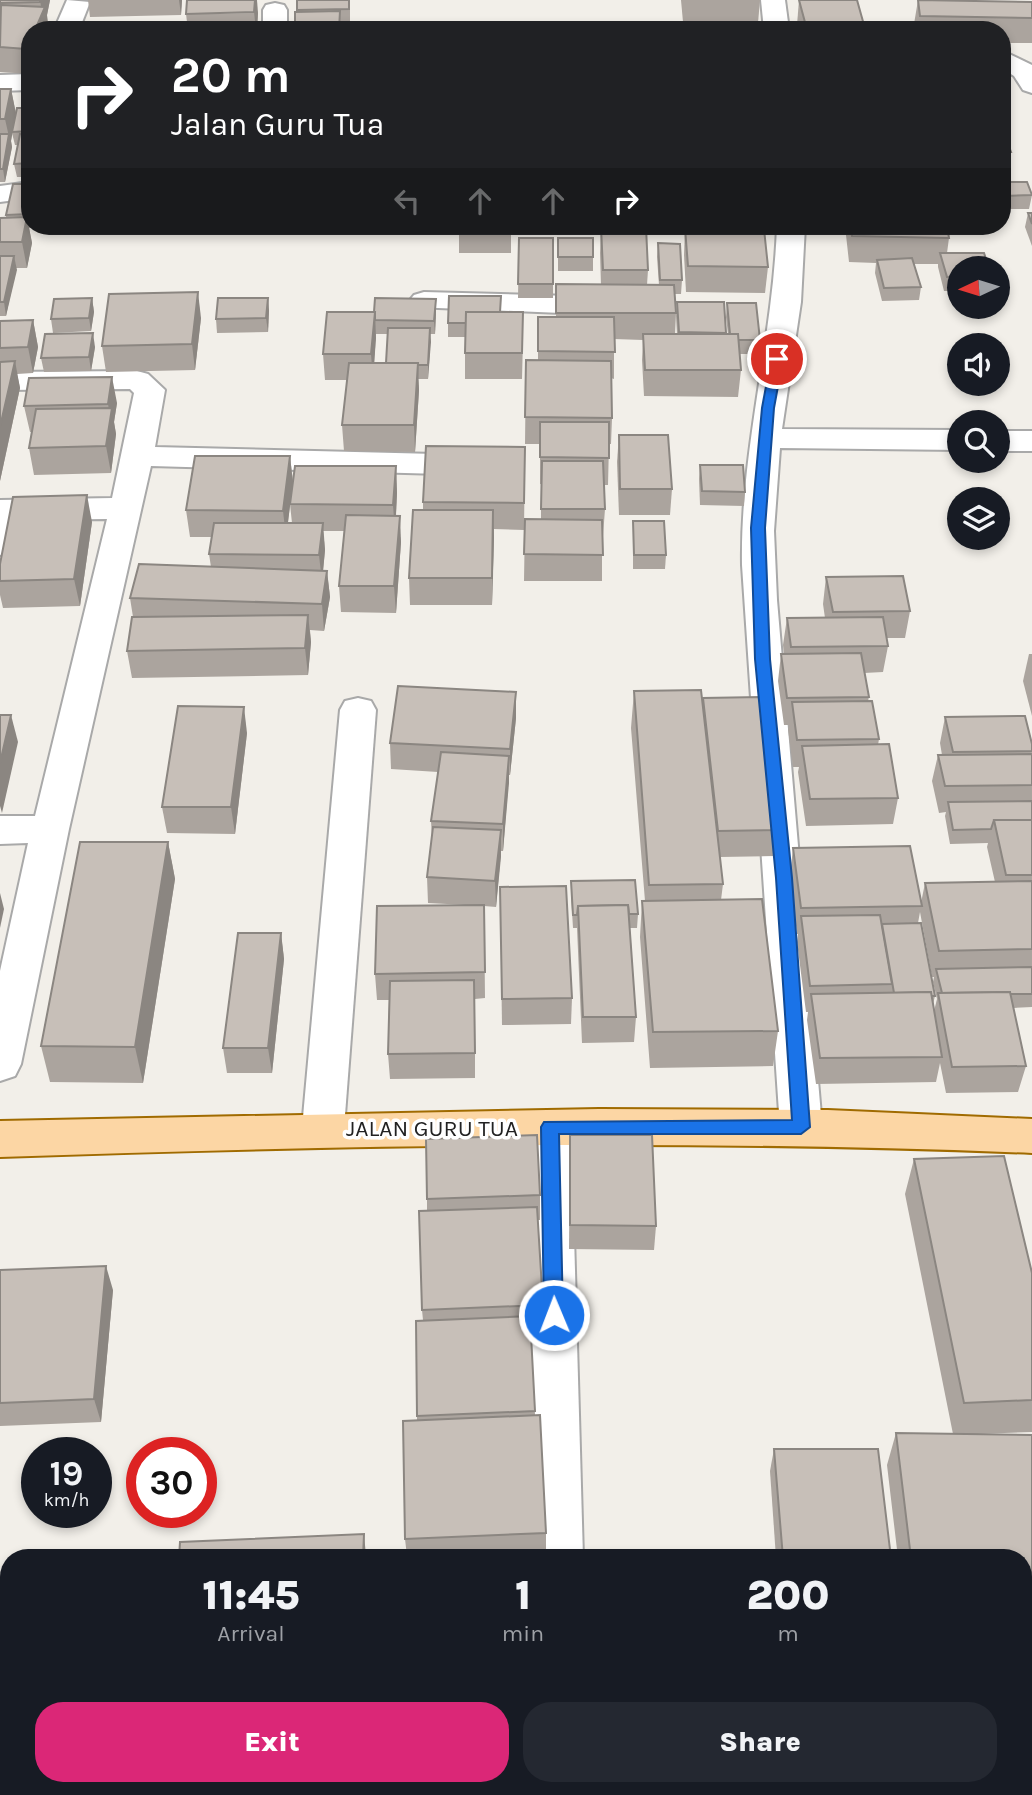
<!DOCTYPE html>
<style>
:root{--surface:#171b24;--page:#242831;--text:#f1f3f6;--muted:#9ea1a6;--accent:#db2777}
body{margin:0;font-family:Karla,sans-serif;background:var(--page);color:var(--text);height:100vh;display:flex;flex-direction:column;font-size:26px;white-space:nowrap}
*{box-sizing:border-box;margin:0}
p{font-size:23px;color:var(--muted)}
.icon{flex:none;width:38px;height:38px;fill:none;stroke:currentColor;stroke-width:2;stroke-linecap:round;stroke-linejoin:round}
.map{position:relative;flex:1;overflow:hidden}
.panel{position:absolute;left:0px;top:1549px;width:1032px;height:247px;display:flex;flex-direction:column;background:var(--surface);border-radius:28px 28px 0 0;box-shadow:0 4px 10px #0003}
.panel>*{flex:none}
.banner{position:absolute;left:21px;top:21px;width:990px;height:214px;border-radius:28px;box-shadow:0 4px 10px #0003;background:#202124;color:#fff;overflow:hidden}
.needle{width:46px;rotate:266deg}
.fabs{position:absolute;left:947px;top:256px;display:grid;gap:14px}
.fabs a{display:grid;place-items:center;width:63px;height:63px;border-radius:50%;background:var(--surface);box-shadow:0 4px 10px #0003;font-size:35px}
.speed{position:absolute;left:21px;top:1437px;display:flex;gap:14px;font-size:35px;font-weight:700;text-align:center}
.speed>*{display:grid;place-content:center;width:91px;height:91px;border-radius:50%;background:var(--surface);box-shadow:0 4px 10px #0003;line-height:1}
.speed small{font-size:18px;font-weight:400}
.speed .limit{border:10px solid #d22;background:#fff;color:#111}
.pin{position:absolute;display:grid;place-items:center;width:60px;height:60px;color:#fff;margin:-30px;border:4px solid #fff;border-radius:50%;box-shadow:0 2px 7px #0007}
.me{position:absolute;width:77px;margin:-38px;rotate:359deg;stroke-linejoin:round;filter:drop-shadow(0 0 5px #0008)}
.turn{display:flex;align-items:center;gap:24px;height:147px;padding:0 35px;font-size:32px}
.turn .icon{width:91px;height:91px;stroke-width:2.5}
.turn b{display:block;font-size:49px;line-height:60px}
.lanes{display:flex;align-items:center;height:66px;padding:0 35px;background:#0003;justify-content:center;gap:35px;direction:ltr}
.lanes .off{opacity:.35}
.eta{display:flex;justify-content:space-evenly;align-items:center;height:119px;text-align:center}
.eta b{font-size:42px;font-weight:800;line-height:49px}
.action{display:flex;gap:14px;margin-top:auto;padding:14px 35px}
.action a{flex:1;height:80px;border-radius:28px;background:var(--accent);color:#fff;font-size:28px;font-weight:800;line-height:80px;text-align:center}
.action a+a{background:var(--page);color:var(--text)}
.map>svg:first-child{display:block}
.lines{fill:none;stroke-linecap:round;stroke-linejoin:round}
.minor-casing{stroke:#a9a9a9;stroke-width:4}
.major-casing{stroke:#a06b00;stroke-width:4}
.minor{fill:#fff;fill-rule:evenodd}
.major{fill:#fcd6a4;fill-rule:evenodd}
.wall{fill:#aba49e;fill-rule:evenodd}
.shaded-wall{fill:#8b8681}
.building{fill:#c7bfb8;stroke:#8b8681;stroke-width:2}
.route{fill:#1a73e8;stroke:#114b97;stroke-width:2}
.labels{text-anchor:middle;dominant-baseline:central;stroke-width:7;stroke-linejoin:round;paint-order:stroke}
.street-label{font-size:23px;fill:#222;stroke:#fff}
</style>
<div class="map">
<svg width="1032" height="1795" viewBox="0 0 1032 1795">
<rect width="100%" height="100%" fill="#f2efe9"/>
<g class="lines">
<!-- minor casing -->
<g class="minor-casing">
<g id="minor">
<path d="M67 0 90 2 79 30H54Z"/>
<path d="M761 0H785L789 30H764Z"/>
<path d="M275 3 284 5 287 10V30H263V10L266 5Z"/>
<path d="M1003 51 1032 65V93L1023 90 1014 76 1003 69Z"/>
<path d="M30 74V90L0 91V75Z"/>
<path d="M30 182V198L0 202V186Z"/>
<path d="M777 226H805L801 302 782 429 959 430V450L780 448 774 531 777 600 822 1127 816 1139 801 1144 786 1139 780 1127 742 565C740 450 773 340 777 226Z"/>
<path d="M424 292 609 297 619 300 624 306 619 312 609 315 414 307 409 301 414 295Z"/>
<path d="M137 371 148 374 165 390 155 447 476 455 487 458 492 465 487 472 476 475 151 466 69 829 21 1064 15 1076 0 1081V971L28 843 0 844V816H35L107 519 21 520 16 544 12 552 0 555V500L112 498 134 393 130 389 0 390V372Z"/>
<rect x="998" y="431" width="34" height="20"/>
<path d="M358 698 371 701 376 710 344 1128 338 1140 323 1145 308 1140 302 1128 340 710 345 701Z"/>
<path d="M550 1110 565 1115 571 1127 583 1558H535L529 1127 535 1115Z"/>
<path d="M1032 1602V1650L1024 1651V1603Z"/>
<rect x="538" y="1787" width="52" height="8"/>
<path d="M852 1787H904L905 1795H853Z"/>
</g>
</g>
<!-- major casing -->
<g class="major-casing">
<path id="major" d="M599 1109 828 1110 1032 1119V1153C688 1139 344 1145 0 1157V1121Z"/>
</g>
<!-- minor -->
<use href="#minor" class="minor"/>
<!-- major -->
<use href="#major" class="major"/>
</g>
<!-- wall -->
<g class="wall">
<path d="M0 0H50L47 15 30 30V74L0 72Z"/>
<path d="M88 0H182L181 15 90 17Z"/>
<path d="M297 0H350V22H340V30H295Z"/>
<path d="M681 0H760L758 23 683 22Z"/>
<path d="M799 0 864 25 863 30H798L797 25Z"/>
<path d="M918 0 1032 2V43H1003V30H915L914 24Z"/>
<path d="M258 13 257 30H188L186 14Z"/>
<path d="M0 89H11L16 114 30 108V177H17L14 164 18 145H15L12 133 11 141 12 147 5 182H0Z"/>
<path d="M1003 130 1011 152 1008 166H1003Z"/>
<path d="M1003 174 1005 179 1004 182 1032 195 1029 209H1003Z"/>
<path d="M30 184V226H49V228H29L32 243 27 268H16L6 316H0V218H6V215Z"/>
<path d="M1028 213H1032V246L1025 227Z"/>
<rect x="459" y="226" width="52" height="27"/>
<path d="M845 226H947L949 238 947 253 959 268V291H944L938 267V264H914L921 287 919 300 882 301 875 273 876 263 849 262Z"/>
<path d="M601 227 648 270 647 285H659L657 257 658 243 682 280 681 294H675L676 313 675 334H677L676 316 677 302H724L726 334H728L726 317 727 303 760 340 759 354H739L741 370 738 397 644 396 642 360 643 340 614 339V379L611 378 612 418 611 444H609L608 485H604L605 509 603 536H602V581H524L525 519H541V484H540V444H525L526 360H538V317H556V284L601 285 600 253Z"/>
<path d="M685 228 768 267 765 293 686 292 684 255Z"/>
<path d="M519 238H553V298H518Z"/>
<path d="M558 238 593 257V271H558Z"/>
<path d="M92 298 94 312 91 331 53 333 51 319Z"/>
<path d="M268 298 269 311 268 332 217 333 216 319Z"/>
<path d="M436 299V312L435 334H430L428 379H418L419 390 415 452 344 451 342 425 347 380H325L323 354 374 312ZM376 334H388L386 363H374Z"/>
<path d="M501 312 523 339 522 379H465V337H448V323Z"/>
<path d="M201 318 195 370 106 372 102 346Z"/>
<path d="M33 320 38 347 33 373 17 374 20 388 0 481V321Z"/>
<path d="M95 347 91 371 44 372 41 358Z"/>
<path d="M117 403 114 422 116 434 111 473 34 475 29 448 32 432H30L24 406Z"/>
<path d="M619 435 672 489 670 515H619L617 462Z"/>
<path d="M525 447 524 530 494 529 492 605H410L409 578 423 510V502Z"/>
<path d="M290 456 293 483 396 466 397 493 396 516 401 542 396 613 341 612 339 586 344 531H323L325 550 323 570 327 571 330 597 324 631 310 630 311 642 308 675 132 678 127 651 133 617 130 598 211 567 209 554 212 537H190L186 510ZM290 504 292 523H288Z"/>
<path d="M700 465 745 492 744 506 700 505 699 479Z"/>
<path d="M633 521 666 555 665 569H633Z"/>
<path d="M92 522 80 606 3 608 0 595V564Z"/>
<path d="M826 577 910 611 905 638H886L888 646 883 672 864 673 869 697 868 701 879 739 878 745 898 798 893 824 806 826 798 772 799 767H793L788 729 789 725H784L778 681 781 654H784L783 645 787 618H825L823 604Z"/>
<path d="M1029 654H1032V716L1023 681Z"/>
<path d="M634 691 703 707V698L779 830 775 856 720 857 723 884 721 900 778 1031 773 1066 650 1068 640 937 642 901H645L631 728Z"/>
<path d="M945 717 1032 744V1007L1013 1008 1026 1066 1018 1092 946 1093 940 1063 936 1082 816 1084 807 1020 808 1012H806L797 942 798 934H797L790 875 793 848 921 903 925 883 995 882 987 847 988 843 950 844 945 816 946 812 939 813 932 781 938 755H942L940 743ZM920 912 932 977H934L933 982 937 999 934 1011 933 1004 935 996 918 923Z"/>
<path d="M516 718 510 775H509L503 851H501L496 907 484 906 485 998 475 999V1078L390 1079 388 1054 389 1000H377L375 974 466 905 428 903 427 877 432 838 431 821 438 772 391 769 390 743Z"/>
<path d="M247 733 235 834 167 833 162 807Z"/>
<path d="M168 842 175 879 143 1083 50 1082 41 1046Z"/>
<path d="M571 881 638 914 637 928H630L636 1017 634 1042 582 1043 577 928H573L571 895Z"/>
<path d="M500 887 572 998 571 1024 502 1025Z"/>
<path d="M281 933 284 959 272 1073H227L223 1048Z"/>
<path d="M570 1135 656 1226 654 1250 569 1249Z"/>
<path d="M914 1159 1032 1273V1432L977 1434 1032 1435V1615H1024V1558H898L887 1465 896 1433 953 1434 905 1194Z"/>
<path d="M540 1195V1220H538L543 1305V1329L531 1330 535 1415 546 1533V1555L407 1556 405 1539 417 1420 416 1321 423 1320 422 1310 427 1211V1199Z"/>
<path d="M0 1270 113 1290 101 1422 0 1426Z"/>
<path d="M774 1449 891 1558H776L770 1471Z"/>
<path d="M1032 1691V1795H909L908 1787H1024L1028 1699Z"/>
<path d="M587 1787H733L734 1795H588Z"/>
</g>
<!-- shaded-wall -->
<g class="shaded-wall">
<path d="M40 0H50L47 15 49 30H35L42 13Z"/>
<path d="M179 0H182L181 15Z"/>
<path d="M255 0H257L258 13 257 30H256L254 12Z"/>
<path d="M30 41V68L26 49Z"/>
<path d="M11 89 16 114 11 141 12 147 5 182 3 169 9 137 5 119Z"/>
<path d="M27 217 32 243 27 268 22 242Z"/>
<path d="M14 256 17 270 6 316 4 302Z"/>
<path d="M198 292 201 318 195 370 192 344Z"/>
<path d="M92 298 94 312 91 331 89 318Z"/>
<path d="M268 298 269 311 268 332 266 318Z"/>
<path d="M436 299V312L435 334 434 321Z"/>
<path d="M375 312 376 338 373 380 371 354Z"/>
<path d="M33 320 38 347 33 373 28 347Z"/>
<path d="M430 328 431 342 428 379V365Z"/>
<path d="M93 333 95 347 91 371 89 357Z"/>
<path d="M15 361 20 388 0 481V427Z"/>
<path d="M418 363 419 390 415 452 414 425Z"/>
<path d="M112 377 117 403 114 422 116 434 111 473 106 446 110 416 108 404Z"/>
<path d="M290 456 293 483 286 537 283 511Z"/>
<path d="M396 466 397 493 395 532 393 505Z"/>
<path d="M87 495 92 522 80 606 74 579Z"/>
<path d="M493 510 494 537 492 605V578Z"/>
<path d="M400 516 401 542 396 613 394 586Z"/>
<path d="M323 523 325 550 322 582 319 555Z"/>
<path d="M327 571 330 597 324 631 322 604Z"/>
<path d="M308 615 311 642 308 675 305 648Z"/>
<path d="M516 692V718L510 775V749Z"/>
<path d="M244 707 247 733 235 834 231 807Z"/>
<path d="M11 715 18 742 2 813 0 806V763Z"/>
<path d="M509 756V783L503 851V824Z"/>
<path d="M501 830V857L496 907 495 881Z"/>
<path d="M168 842 175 879 143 1083 135 1047Z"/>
<path d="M0 893 4 909 0 928Z"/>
<path d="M281 933 284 959 272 1073 268 1048Z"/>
<path d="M106 1266 113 1290 101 1422 94 1399Z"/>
<path d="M364 1534 366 1556V1558H363Z"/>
</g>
<!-- building -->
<g class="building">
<path d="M0 0H40V2L0 3Z"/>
<path d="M187 0H255L254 12 186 14Z"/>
<path d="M297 0H349V9L297 10Z"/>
<path d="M799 0H857L864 25 806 26Z"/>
<path d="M918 0 1032 2V18L920 16Z"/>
<path d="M1 5 45 7 35 30H30V41L26 49 0 47Z"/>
<path d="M340 11 339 30H295V12Z"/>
<path d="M255 25V30H209V27Z"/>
<path d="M0 89H11L5 119H0Z"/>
<path d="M17 108H30V131L12 132Z"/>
<path d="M1003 130 1011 152H1003Z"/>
<path d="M0 134H9L3 169H0Z"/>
<path d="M20 134H30V163L14 164Z"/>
<path d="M1003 182H1027L1032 195 1003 196Z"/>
<path d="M13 184H30V214L6 215Z"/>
<path d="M1028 213H1032V224Z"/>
<path d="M27 217 22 242H0V218Z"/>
<rect x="459" y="226" width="52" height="1"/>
<path d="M851 226H947L949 238 852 236Z"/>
<path d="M601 227H646L648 270H603Z"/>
<path d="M685 228 764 229 768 267 688 266Z"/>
<path d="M519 238H553V284H518Z"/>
<rect x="558" y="238" width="35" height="19"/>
<path d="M658 243 680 244 682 280H660Z"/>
<path d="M940 253H984L989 268H959V277H947Z"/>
<path d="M0 256H14L4 302H0Z"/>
<path d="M912 258 921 287 884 288 877 260Z"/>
<path d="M556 284 674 285 676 313H556Z"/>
<path d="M198 292 192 344 102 346 109 294Z"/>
<path d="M449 296H501L500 312H466V323H448Z"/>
<path d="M92 298 89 318 51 319 54 299Z"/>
<path d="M218 298H268L266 318 216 319Z"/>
<path d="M375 298 436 299 434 321 375 320V312H374Z"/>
<path d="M677 302H724L726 333 679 332Z"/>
<path d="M727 303H756L760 340H738V334H730Z"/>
<path d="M327 312H375L371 354H323Z"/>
<path d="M466 312H523L522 353H465Z"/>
<path d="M538 317H614L615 352 538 351Z"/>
<path d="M33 320 28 347 0 348V321Z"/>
<path d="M388 328H430L428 365H418V363H386Z"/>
<path d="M93 333 89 357 41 358 45 334Z"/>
<path d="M643 334H738L741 370H645Z"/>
<path d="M526 360 611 361 612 418 525 417Z"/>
<path d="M15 361 0 427V362Z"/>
<path d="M349 363H418L414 425H342Z"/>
<path d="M112 377 108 404 24 406 29 378Z"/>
<path d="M112 408 106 446 29 448 36 409Z"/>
<path d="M540 422H609V458L540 457Z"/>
<path d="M619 435H668L672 489H620Z"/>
<path d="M426 446 525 447 524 503 423 502Z"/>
<path d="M195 456H290L283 511 186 510Z"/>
<path d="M542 461H603L605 509H541Z"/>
<path d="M700 465H743L745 492 702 491Z"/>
<path d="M295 466H396L393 505 290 504Z"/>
<path d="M87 495 74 579 0 581V564L13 497Z"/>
<path d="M413 510H493L492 578H409Z"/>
<path d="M346 515 400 516 394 586H339Z"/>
<path d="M525 519 602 520 603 555 524 554Z"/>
<path d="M633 521H664L666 555H634Z"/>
<path d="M214 523H323L319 555 209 554Z"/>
<path d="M139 564 327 571 322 604 130 598Z"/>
<path d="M903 576 910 611 833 612 826 577Z"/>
<path d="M308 615 305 648 127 651 132 617Z"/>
<path d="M883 617 888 646 791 647 787 618Z"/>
<path d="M861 653 869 697 787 698 781 654Z"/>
<path d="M398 686 516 692 510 749 390 743Z"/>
<path d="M701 690 723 884 649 885 634 691Z"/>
<path d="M761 697 779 830 718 831 703 698Z"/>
<path d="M872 701 879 739 797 740 792 702Z"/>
<path d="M178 706 244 707 231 807H162Z"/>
<path d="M0 715H11L0 763Z"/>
<path d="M1025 716 1032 744V751L953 752 945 717Z"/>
<path d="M889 744 898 798 810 799 802 746Z"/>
<path d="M441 752 509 756 503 824 431 821Z"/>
<path d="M1032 754V785L945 786 938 755Z"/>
<path d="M1032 801V820H994L991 829 953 830 948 802Z"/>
<path d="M994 820H1032V875H1006Z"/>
<path d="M433 827 501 830 495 881 427 877Z"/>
<path d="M80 842H168L135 1047 41 1046Z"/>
<path d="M910 846 922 906 801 908 793 848Z"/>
<path d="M635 880 638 914H629L628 905 578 906 577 915H573L571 881Z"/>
<path d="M1032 881V949L939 951 925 883Z"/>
<path d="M566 886 572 998 502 999 500 887Z"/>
<path d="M762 899 778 1031 653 1032 642 901Z"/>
<path d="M484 905 485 972 375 974 377 906Z"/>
<path d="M628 905 636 1017H583L578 906Z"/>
<path d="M880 915 892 984 810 986 801 916Z"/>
<path d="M921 923 935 996H931V992L894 993 882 924Z"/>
<path d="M238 933H281L268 1048H223Z"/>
<path d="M1032 967V994H1010V992L942 993 936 969Z"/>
<path d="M474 980 475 1053 388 1054 390 981Z"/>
<path d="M931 992 942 1057 820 1058 811 994Z"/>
<path d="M1010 992 1026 1066 952 1067 938 993Z"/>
<path d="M537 1135 540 1195 427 1199 426 1139Z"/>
<path d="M570 1135H652L656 1226 570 1225Z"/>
<path d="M1004 1156 1032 1273V1400L964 1403 914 1159Z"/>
<path d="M537 1207 543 1305 422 1310 419 1211Z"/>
<path d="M106 1266 94 1399 0 1403V1270Z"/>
<path d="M530 1316 535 1411 417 1416 416 1321Z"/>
<path d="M540 1415 546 1533 405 1539 403 1421Z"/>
<path d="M896 1433 1032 1435V1586L1024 1585V1558H911Z"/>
<path d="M774 1449H878L891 1558H783Z"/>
<path d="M364 1534 363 1558H179L180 1542Z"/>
<path d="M526 1551V1558H382Z"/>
<path d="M1024 1688H1026L1032 1719V1795H920L918 1787H1024Z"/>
<path d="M590 1787H733L734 1795H590Z"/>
</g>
<!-- route -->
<path class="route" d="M777 355 783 359 774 408 765 528 770 659 792 878 810 1127 801 1134H559L563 1315 560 1321 554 1324 547 1321 544 1315 541 1127 544 1122 792 1120 776 878 755 659 751 528 762 408 771 359Z"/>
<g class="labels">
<!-- street labels -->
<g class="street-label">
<text x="432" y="1128">JALAN GURU TUA</text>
</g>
</g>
</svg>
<div class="fabs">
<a><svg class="needle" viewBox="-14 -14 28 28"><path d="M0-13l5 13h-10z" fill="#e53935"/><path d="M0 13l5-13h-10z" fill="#9ea1a6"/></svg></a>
<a><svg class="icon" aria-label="sound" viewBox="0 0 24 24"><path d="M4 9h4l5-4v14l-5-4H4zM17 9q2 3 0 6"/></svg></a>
<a><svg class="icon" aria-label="search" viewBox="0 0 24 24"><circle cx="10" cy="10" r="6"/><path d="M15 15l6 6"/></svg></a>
<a><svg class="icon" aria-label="layers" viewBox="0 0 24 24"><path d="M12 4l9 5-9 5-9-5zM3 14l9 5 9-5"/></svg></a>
</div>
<div class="speed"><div>19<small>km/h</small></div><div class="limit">30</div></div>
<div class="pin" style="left:777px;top:359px;background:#d93025"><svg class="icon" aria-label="arrive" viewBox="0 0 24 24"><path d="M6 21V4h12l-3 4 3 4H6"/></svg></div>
<svg class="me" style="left:554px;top:1315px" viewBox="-20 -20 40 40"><circle r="17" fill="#1a73e8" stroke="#fff" stroke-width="3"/><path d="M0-11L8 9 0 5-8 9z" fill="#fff"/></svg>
<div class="banner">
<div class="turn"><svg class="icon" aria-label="right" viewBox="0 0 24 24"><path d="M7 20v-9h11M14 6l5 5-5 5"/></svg><div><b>20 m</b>Jalan Guru Tua</div></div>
<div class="lanes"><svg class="icon off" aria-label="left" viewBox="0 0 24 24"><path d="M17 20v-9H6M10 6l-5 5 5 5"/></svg><svg class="icon off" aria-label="ahead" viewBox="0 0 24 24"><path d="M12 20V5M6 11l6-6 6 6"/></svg><svg class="icon off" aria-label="ahead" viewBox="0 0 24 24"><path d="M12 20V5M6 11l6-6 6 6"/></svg><svg class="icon" aria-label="right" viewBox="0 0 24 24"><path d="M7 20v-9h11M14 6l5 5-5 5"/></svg></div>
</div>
<section class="panel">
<div class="eta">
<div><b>11:45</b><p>Arrival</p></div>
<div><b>1</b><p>min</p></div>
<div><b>200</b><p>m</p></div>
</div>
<div class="action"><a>Exit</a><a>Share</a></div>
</section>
</div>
